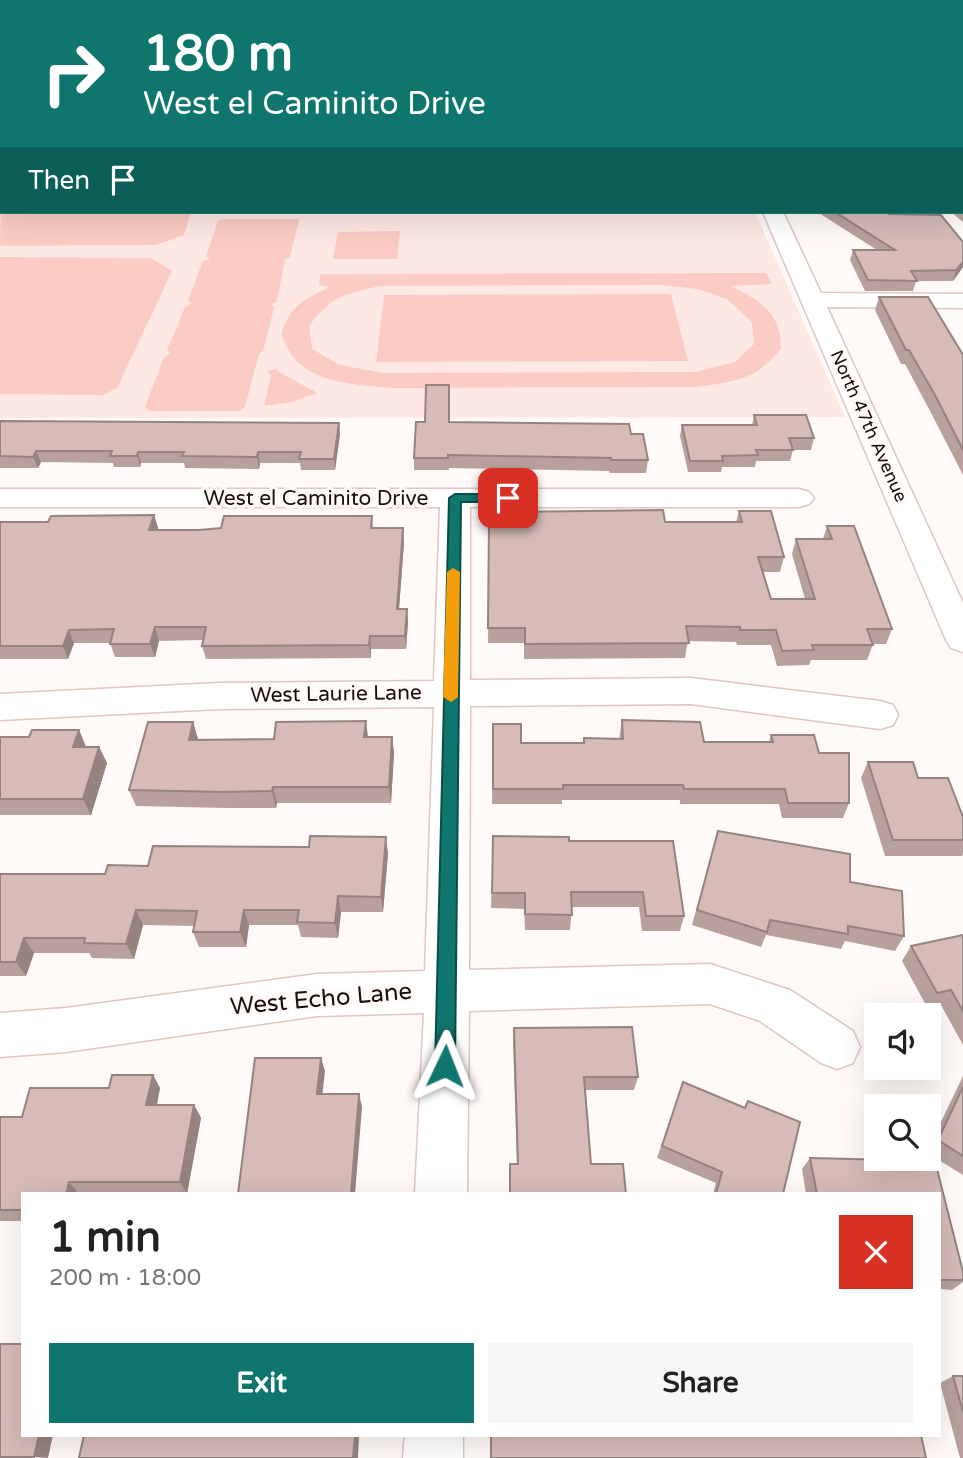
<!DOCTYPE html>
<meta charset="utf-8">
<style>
:root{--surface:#fff;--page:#f6f6f6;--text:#222;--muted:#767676;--accent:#0f766e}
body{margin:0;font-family:"Varela Round",sans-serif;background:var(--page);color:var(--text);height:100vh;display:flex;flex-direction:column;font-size:26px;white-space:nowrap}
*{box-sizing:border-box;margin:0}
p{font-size:23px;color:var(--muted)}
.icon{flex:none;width:38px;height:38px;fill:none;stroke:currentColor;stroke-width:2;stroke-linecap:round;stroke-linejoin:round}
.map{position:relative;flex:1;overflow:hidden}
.side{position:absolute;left:21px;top:1192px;width:920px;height:245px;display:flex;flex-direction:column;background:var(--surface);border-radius:0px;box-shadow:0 7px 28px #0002}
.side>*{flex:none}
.top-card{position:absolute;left:0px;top:0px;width:964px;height:214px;box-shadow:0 7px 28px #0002;background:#0f766e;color:#fff;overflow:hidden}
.buttons{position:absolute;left:864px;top:1003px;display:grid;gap:14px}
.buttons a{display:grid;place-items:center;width:77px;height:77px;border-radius:0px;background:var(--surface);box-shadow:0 7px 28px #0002;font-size:35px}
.pin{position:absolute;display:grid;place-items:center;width:60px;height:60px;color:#fff;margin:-30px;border-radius:14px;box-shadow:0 4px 10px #0006}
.me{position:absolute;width:77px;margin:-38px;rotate:2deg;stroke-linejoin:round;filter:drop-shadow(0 0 5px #0008)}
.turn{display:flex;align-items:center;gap:24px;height:147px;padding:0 28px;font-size:32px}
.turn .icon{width:91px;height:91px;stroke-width:2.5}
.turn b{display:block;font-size:49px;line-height:60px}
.then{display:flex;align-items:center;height:66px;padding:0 28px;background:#0003;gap:14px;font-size:26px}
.round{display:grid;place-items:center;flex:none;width:74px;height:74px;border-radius:0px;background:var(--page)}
.summary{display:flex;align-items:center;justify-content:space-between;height:119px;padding:0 28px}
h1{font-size:42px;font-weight:700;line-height:52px}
.primary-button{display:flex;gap:14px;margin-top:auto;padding:14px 28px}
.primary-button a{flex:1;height:80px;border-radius:0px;background:var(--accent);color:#fff;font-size:28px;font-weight:700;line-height:80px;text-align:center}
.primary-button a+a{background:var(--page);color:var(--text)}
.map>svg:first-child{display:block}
.built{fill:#fee8e4}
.green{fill:#faccc4;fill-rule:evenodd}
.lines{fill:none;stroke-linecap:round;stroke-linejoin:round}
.minor-casing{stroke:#e1c6c2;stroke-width:3}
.minor{fill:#fff;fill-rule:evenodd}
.wall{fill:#b8a19d}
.shaded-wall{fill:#968380}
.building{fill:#d6bbb7;stroke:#968380;stroke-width:2}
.route{fill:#0f766e;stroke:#0a4d48;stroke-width:2}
.slow{fill:#f59e0b}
.labels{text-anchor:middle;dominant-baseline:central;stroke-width:7;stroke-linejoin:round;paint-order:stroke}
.far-street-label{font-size:18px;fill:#180f0e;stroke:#fff9f8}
.street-label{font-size:21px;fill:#180f0e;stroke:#fff9f8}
.near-street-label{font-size:24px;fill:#180f0e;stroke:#fff9f8}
</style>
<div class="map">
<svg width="963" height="1458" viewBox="0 0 963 1458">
<rect width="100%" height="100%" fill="#fff9f8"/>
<!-- built -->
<path class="built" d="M0 0H663L2 2V212H755L845 417 0 418Z"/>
<!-- green -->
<g class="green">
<path d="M2 149V212H191L184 235 156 245 0 246Z"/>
<path d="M222 219H299L290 257 285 259 277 301 272 304 274 308 263 351 259 354 245 407 239 411H149L145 407 164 357 171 354 167 350 185 307 191 304 188 300 203 261 210 259 206 256 218 221Z"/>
<path d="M400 231 397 259H333L338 232Z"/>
<path d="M0 257 151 258 172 271 117 388 103 395 0 394Z"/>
<path d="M766 273 772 284 731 286C761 302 781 312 781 349 754 381 735 381 696 387L392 388C360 385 311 384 291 354 287 348 284 341 281 334 291 305 303 300 330 287L319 285 320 274ZM662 285 698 289 727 299 752 322 754 344 735 362 695 372 383 373 340 365 312 349 309 326C331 296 345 294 380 286Z"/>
<path d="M671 294 688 361 376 362 384 295Z"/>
<path d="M276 369 279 372 317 393 292 402 264 406 271 375 267 371Z"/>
</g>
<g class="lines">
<!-- minor casing -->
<g class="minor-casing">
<g id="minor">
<path d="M670 0H684L685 2H671Z"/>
<path d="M763 212H783L821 293 963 294V308L827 307 963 603V652L951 648 946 640Z"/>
<path d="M0 489H799L809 492 814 498 809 504 799 507H470V680L691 678 880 701 893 705 898 715 893 725 880 729 691 704 470 706 469 970 710 964 790 990 853 1031 860 1047 853 1063 837 1069 821 1063 760 1021 710 1004 469 1011 467 1194H415L424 1013 317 1016 66 1052 0 1057V1013L66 1008 317 974 425 971 434 707 219 709 0 720V694L219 683 434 681 440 507H0Z"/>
<path d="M405 1435H463V1458H403Z"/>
</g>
</g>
<!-- minor -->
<use href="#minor" class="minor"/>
</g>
<!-- wall -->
<g class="wall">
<path d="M963 192V222L951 212H962Z"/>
<path d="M820 212H885L963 242V267L953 281H916L913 291H865L850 260 853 250H877L822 215Z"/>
<path d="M879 297 963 355V475L929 409 905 364H901L875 310Z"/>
<path d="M754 415 814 438 811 450H793L790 461H756L755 467H722L721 472H688L680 436 682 425H752Z"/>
<path d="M0 421 340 434 335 470H301L300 463H260L259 469 185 468 184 463H141L140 467H114L113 463 41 462 38 468H0Z"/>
<path d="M449 422 631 434 648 460 646 473H610L609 471 449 468V470H414V458Z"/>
<path d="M739 511 784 557 780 572H763L771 599H805L792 554 796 539H823L827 526 892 629 886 644H873L867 660H811L809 665 777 666 771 645H737L736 642 688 641 685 658 524 659V643H488L489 521 736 522Z"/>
<path d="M154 515 158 528 157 530H199L372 516 373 528 404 542 399 609H407L408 622 406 649H371V658L206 659 202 646 203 640 159 641 155 657H115L110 643H74L68 659H0V522H48Z"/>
<path d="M622 720 704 742H769L771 735 819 753 849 803 843 818H782L779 804H680V800H562V804H492L493 724 521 743H584V738L619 739Z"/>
<path d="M193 722 198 740 392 737 394 753 391 803H277L276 808H227L136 806 129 790Z"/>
<path d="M79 730 86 747H99L107 763 91 815H0V737H29Z"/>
<path d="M868 762 918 778 963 817V854L962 856H885L861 778Z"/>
<path d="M718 831 850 882 904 936 895 951 845 941 841 949 766 935 761 947 692 925Z"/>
<path d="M493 836 569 841 684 916 680 931H642L639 907H572L570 930H525L524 909 491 908Z"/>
<path d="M388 853 383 912H341L338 938 301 937 298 925H249L246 947H199L193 932 194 926 143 925 134 959 92 958 89 953H34L26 976H0V874H105L148 866Z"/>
<path d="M963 935V1045L941 1005 927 1007 902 961 911 946Z"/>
<path d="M514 1028 638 1077 634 1090H585L591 1164 626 1194H509L510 1164H517L513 1042Z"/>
<path d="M153 1075 160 1088 157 1105H194L201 1118 187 1194H23V1221H0V1117H22L109 1088Z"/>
<path d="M963 1076V1175L929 1154V1147Z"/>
<path d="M683 1082 744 1108 748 1101 783 1194H713L716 1183 657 1158Z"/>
<path d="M810 1158 935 1161 963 1272V1282L952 1290 940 1289V1194H806L802 1169Z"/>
<path d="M953 1376H963V1458H960L940 1383Z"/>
</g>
<!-- shaded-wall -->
<g class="shaded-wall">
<path d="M963 262V267L953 281 956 270Z"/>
<path d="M339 423 340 434 335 470 334 459Z"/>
<path d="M36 451 41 462 38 468 33 457Z"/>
<path d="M138 452 141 463 140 467 137 456Z"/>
<path d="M258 452 260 463 259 469 257 457Z"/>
<path d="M154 515 158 528 153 543 149 530Z"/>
<path d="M403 528 404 542 398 622 397 609Z"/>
<path d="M407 609 408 622 406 649 405 636Z"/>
<path d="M155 627 159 641 155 657 150 644Z"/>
<path d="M69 630 74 643 68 659 63 646Z"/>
<path d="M370 636 371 649V658L369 645Z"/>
<path d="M366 721 368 737H364Z"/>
<path d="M193 722 198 739 194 757 189 740Z"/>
<path d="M79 730 86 747H73Z"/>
<path d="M392 737 394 753 391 803 389 787Z"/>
<path d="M99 747 107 763 91 815 83 799Z"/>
<path d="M273 787 277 803 276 808 272 791Z"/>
<path d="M386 837 388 853 383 912 381 897Z"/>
<path d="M338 896 341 912 338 938 335 923Z"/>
<path d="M136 910 143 925 134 959 126 944Z"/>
<path d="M244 910 249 925 246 947 240 932Z"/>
<path d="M24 938 34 953 26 976 16 962Z"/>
<path d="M321 1058 325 1071 321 1107 317 1094Z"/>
<path d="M153 1075 160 1088 154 1118 146 1105Z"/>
<path d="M359 1094 362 1107 355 1194H351Z"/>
<path d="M194 1105 201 1118 187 1194 180 1182Z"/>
<path d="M69 1182 79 1194H66Z"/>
<path d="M39 1435H53L48 1458 34 1457Z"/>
<path d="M355 1435H359L358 1458H353Z"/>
</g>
<!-- building -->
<g class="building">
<rect x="282" y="0" width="325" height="2"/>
<path d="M715 0H786L787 2H716Z"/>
<path d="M962 56H963L962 119Z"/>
<path d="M0 66H2V95L0 93Z"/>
<path d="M962 120 963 122V169H962Z"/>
<path d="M835 212H885L889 214 941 215 963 242V262L956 270 911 271 917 281 868 280 853 250H895Z"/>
<path d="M879 297H928L963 355V450L935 395 909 350H906Z"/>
<path d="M426 385H449V422L629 424 631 434H643L648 460H611V458L448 455V458H414L416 422H425Z"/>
<path d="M754 415H806L814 438H789L793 450H756L758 455 722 456 723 461H690L682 425H757Z"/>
<path d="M0 421 339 423 334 459H299L301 452H258L257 457 182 456 184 452H138L137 456H110L112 451H36L33 457 0 456Z"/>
<path d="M663 510 665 522H742L739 511H771L784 557H758L771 599H815L796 539H832L827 526H854L892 629H867L873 645H812L814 650 782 651 776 630H740V627L686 626 689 643 525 644V628H488L489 521H510V512Z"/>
<path d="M154 515 149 530H199L221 528 224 516H372L371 528H403L397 609H407L405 636H370L369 645 202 646 206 627H155L150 644H110L114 629 69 630 63 646H0V522H48L51 516Z"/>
<path d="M622 720 700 722 704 742H773L771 735H814L819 753H849V803H788L785 789H684L683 785H563V789H493V724H521V743H584V738L623 739Z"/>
<path d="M366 721 364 737H392L389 787H273L272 791 222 792 129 790 148 722H193L189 740 274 739 276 722Z"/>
<path d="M32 730H79L73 747H99L83 799H0V737H29Z"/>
<path d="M868 762H913L918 778H948L963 817V840H893Z"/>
<path d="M718 831 850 854V882L902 891 904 936 848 926V934L770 920 767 932 697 910Z"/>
<path d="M310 836 386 837 381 897 338 896 335 923 297 922 299 910H244L240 932H193L197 911 136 910 126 944 84 943 85 938H24L16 962H0V874H105L108 865 148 866 153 846 309 847Z"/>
<path d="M493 836 569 837V841H673L684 916H646L643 892H571L572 915 525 914V893H492Z"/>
<path d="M963 935V1011L951 990 937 993 911 946Z"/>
<path d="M632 1027 638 1077H584L591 1164H623L626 1194H510V1164H518L514 1028Z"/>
<path d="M255 1058H321L317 1094H359L351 1194H238Z"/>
<path d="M112 1075H153L146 1105H194L180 1182H69L66 1194H23V1210H0V1117H22L30 1088H109Z"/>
<path d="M683 1082 745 1108 748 1101 800 1122 783 1194H716L722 1172 662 1146Z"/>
<path d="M963 1087V1156L938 1140Z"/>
<path d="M810 1158 935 1161 963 1272V1280H940V1194H817Z"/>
<path d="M0 1344H23V1435H39L34 1457H0Z"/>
<path d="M953 1376H963V1412Z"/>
<path d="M84 1435H355L353 1458H79Z"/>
<path d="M491 1435H921L926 1458H491Z"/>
</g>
<!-- route -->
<path class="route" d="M455 494H508L514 498 508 502H461L455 1066 452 1073 445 1076 438 1073 435 1066 449 498Z"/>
<!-- slow -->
<path class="slow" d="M453 568 460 572 458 697 451 702 443 697 447 572Z"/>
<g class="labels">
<!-- far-street labels -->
<g class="far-street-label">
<text transform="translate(869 426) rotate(66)">North 47th Avenue</text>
</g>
<!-- street labels -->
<g class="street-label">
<text x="316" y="498">West el Caminito Drive</text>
<text transform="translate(336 694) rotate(-1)">West Laurie Lane</text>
</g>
<!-- near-street labels -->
<g class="near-street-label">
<text transform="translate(321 999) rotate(-5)">West Echo Lane</text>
</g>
</g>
</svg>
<div class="buttons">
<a><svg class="icon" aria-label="sound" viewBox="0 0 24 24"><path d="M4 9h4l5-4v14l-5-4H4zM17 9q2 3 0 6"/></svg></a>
<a><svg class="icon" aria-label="search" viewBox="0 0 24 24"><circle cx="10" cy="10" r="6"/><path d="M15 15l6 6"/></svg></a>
</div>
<div class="pin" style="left:508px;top:498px;background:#d93025"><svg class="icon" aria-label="arrive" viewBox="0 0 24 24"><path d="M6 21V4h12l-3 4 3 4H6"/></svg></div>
<svg class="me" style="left:445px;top:1066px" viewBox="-20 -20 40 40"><path d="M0-17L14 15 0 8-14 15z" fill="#0f766e" stroke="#fff" stroke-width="4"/></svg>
<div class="top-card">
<div class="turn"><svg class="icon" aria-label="right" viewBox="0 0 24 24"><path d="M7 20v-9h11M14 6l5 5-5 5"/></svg><div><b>180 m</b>West el Caminito Drive</div></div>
<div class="then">Then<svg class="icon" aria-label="arrive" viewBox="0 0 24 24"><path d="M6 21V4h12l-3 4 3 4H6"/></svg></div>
</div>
<section class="side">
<div class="summary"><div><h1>1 min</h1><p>200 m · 18:00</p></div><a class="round" style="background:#d93025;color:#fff"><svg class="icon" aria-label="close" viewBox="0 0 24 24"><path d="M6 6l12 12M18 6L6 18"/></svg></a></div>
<div class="primary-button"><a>Exit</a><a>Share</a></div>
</section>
</div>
